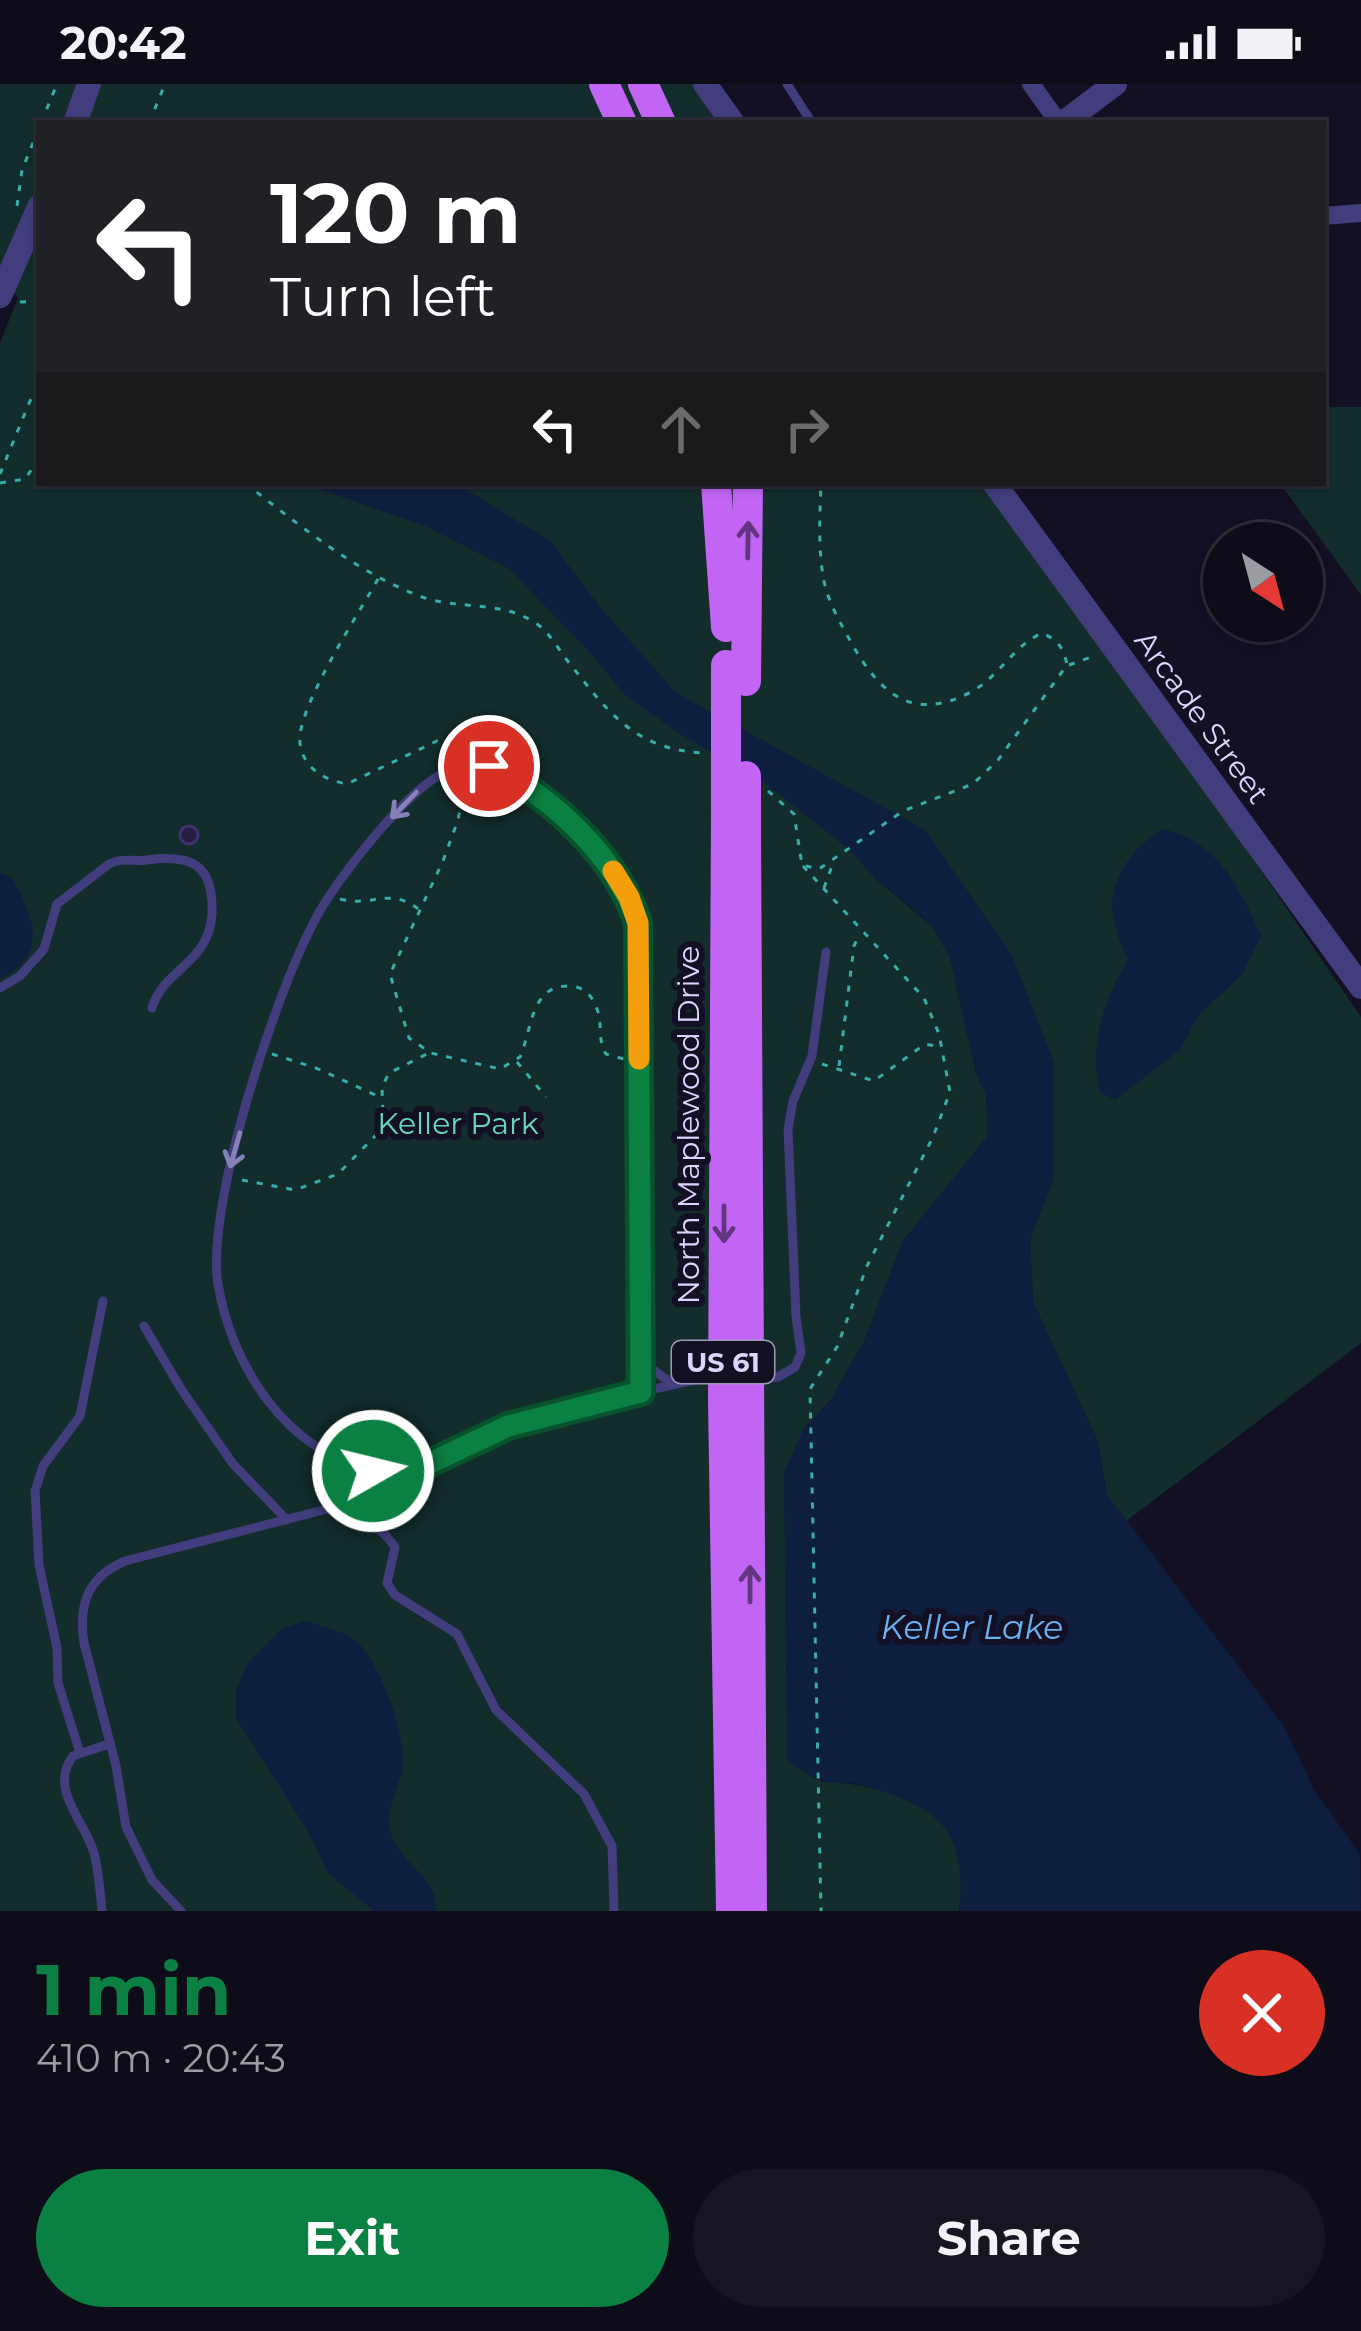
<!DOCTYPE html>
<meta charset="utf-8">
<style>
:root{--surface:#0f0c1a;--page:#181523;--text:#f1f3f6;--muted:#9b9ba2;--line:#2f2c39;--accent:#0b8043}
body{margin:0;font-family:Montserrat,sans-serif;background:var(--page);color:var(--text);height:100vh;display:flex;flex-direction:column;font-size:45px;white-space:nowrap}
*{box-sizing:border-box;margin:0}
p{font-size:39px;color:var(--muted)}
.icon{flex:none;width:66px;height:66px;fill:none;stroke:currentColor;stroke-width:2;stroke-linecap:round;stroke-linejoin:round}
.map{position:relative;height:1827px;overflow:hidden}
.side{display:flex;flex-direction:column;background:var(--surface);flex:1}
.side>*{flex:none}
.guide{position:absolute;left:36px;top:36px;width:1290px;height:366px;border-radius:0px;box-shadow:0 3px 9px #0004,0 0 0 3px var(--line);background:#202124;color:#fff;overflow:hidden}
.needle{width:78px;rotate:144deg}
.fabs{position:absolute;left:1203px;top:438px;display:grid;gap:24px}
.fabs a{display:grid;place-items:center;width:120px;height:120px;border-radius:50%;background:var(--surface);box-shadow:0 3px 9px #0004,0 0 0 3px var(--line);font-size:60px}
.pin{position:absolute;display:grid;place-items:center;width:102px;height:102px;color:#fff;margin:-51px;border:6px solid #fff;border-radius:50%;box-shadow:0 3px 12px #0007}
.me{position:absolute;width:132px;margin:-66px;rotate:82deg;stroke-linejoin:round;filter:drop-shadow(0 0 9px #0008)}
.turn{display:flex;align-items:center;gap:42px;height:252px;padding:0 36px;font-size:54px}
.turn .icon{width:156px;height:156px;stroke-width:2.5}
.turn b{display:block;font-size:84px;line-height:102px}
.lanes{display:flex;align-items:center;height:114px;padding:0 36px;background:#0003;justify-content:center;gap:60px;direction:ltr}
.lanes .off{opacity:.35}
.round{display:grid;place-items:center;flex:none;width:126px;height:126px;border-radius:63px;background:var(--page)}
.overview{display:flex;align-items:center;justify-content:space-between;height:204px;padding:0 36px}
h1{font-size:72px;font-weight:700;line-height:90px;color:var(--accent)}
.action{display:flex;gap:24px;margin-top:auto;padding:24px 36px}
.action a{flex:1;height:138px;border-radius:72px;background:var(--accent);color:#fff;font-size:48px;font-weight:700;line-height:138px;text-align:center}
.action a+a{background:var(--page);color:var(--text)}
.status{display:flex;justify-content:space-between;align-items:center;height:84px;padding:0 60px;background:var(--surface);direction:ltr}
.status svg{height:33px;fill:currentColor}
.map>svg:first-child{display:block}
.green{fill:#132c2c}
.water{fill:#0d1e3e}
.building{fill:#261d42;stroke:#3e316d;stroke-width:3}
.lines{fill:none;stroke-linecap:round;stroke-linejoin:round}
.path{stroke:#38ada9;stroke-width:3;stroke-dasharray:6 9;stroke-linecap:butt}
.service{stroke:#423e7e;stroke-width:9}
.minor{stroke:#423e7e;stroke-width:18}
.tertiary{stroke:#423e7e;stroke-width:24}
.primary{stroke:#c264f4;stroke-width:30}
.primary-bridge{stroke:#c264f4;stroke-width:30}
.oneway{stroke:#623681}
.oneway2{stroke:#8682b7}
.route-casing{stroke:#07532c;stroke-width:30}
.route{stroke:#0b8043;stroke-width:21}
.slow{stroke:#f59e0b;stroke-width:21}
.labels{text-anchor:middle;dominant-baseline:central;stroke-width:12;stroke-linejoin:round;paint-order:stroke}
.shield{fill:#141023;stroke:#9f9abb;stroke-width:3}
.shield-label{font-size:27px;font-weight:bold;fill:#dad5fc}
.street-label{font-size:30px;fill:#dad5fc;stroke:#141023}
.park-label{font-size:30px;fill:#66d7be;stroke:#141023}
.water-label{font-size:33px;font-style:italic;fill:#6ab1f4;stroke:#141023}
</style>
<div class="status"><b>20:42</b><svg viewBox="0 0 49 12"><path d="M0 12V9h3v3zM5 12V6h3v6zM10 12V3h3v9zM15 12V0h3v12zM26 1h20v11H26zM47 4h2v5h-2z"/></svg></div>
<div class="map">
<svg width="1361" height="1827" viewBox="0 0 1361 1827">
<rect width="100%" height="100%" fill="#141023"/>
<!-- green -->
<g class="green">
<path d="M0 0H693L721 39H39V399H981L1218 724 1361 933V1259L1125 1438 1107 1411 1098 1358 1033 1218 1030 1155 1054 1094 925 746 763 661 875 794 932 842 950 873 976 989 986 1010 988 1052 903 1157 864 1258 830 1317 803 1346 822 1698C866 1697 948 1719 960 1769 964 1787 961 1809 959 1827H0V259L18 214 0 190Z"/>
<path d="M1323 323H1361V511L1280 399H1323Z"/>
</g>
<!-- water -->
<g class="water">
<path d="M302 399H455L550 457 600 523 675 608 925 746 1012 871 1054 979V1094L1030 1155 1033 1218 1098 1358 1107 1411 1284 1642 1314 1706 1360 1770 1361 1827H959C969 1742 934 1719 856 1700 844 1697 830 1700 819 1696 808 1692 797 1682 787 1676L784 1389 803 1346 830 1317 864 1258 903 1157 988 1052 986 1010 976 989 950 873 932 842 918 829 875 794 851 767 764 698 680 650 624 610 590 568 508 484 425 442Z"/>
<path d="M1162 745C1217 756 1240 804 1261 852L1243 889 1198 932 1180 966 1115 1016 1100 1008C1088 961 1104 917 1128 875 1123 863 1116 850 1114 837 1105 800 1132 764 1162 745Z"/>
<path d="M0 789 12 793C33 833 50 869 0 895Z"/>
<path d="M304 1537C321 1542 342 1546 356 1557 381 1579 408 1655 402 1686 398 1707 384 1728 391 1749 400 1780 439 1794 436 1827H374L329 1790 308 1747 236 1634V1606L248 1579 283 1544Z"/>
</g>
<!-- building -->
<circle class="building" cx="189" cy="751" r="9"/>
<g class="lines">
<!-- path -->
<g class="path">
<path d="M41 39 57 0"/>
<path d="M149 39 165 0"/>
<path d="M17 122 22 86 39 44"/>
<path d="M20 218 39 217"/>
<path d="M0 390 39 295"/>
<path d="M0 399 25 395 39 375"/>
<path d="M245 399C299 441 357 489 422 513 459 526 503 516 537 540 549 548 557 563 566 575 607 626 632 665 703 669"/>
<path d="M378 495C360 528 296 624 300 659 303 684 324 696 347 700L437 657 452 661 462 672"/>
<path d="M1069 581 1094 572"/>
<path d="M465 699 458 736 443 777 390 890 409 954 431 969 500 985 520 973C532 947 530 900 570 902 584 903 592 911 597 925 603 940 597 956 606 970L624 975"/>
<path d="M768 707 794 730 802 781 819 785 903 727 973 700 998 676 1067 581C1064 564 1058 556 1042 549 1012 563 999 593 971 608 912 639 880 609 852 560 840 538 827 517 823 492 818 460 820 430 821 399"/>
<path d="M803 782 924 914 939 950 950 1008 933 1053 867 1182 837 1263 810 1305 821 1827"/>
<path d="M824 804 833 779"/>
<path d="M340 815C374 824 389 801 421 827"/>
<path d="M272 970 316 984 380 1013"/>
<path d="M517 978 546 1013"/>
<path d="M822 980 874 997 925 960 941 963"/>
<path d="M839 982 854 862 860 849"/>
<path d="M242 1096 295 1106 338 1090 378 1049 383 1033 382 1003 389 989 429 969"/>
</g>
<!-- service -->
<g class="service">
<path d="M787 0 812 39"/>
<path d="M0 904 20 892 44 865 57 820 109 780C122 773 133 778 147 776 191 770 214 780 212 830 209 880 163 885 152 924"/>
<path d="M144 1242 181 1305 233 1380 287 1436"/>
<path d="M641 1276 664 1294 680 1299"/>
<path d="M755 1296 778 1293 795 1283 801 1269 796 1232 788 1045 793 1017 812 972 826 868"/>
<path d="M641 1308 638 839C622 793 594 763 559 731 528 703 501 676 457 684 415 692 336 796 316 834 277 905 205 1122 218 1200 231 1281 286 1367 370 1385 422 1396 468 1354 515 1340 582 1320 650 1306 718 1291"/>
<path d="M80 1669 58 1599 57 1564 39 1481 35 1407 43 1382 80 1332 103 1217"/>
<path d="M102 1827C100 1808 99 1788 94 1769 85 1737 48 1705 73 1672L109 1660"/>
<path d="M181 1827 152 1796 126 1743 116 1682 84 1559C78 1520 88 1493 125 1477L331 1424C355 1426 381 1443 395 1463L387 1499 395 1511 457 1550 496 1626 584 1710 612 1762 614 1827"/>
</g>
<!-- minor -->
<g class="minor">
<path d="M1031 0 1059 39"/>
<path d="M1323 132 1361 129"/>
</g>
<!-- tertiary -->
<g class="tertiary">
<path d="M705 0 733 39"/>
<path d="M75 39 89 0"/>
<path d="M1063 39 1115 0"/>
<path d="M0 212 39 123"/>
<path d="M994 399 1361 903"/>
</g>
<!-- primary -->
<g class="primary">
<path d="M604 0 622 39"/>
<path d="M643 0 661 39"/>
<path d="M716 399 726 543"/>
<path d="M746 597 748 399"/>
<path d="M726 729 723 1316 731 1827"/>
<path d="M746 746 752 1827"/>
</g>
<!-- primary-bridge -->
<g class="primary-bridge">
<path d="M746 692V746"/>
<path d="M726 729V581"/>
</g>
</g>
<!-- one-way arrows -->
<defs><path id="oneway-shaft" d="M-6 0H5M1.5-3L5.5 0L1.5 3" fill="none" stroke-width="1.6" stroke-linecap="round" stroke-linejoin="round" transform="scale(3)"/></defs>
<g class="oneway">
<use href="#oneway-shaft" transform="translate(748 456) rotate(-89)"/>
<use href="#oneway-shaft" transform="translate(724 1140) rotate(90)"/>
<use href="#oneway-shaft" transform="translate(750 1500) rotate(-90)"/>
</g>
<g class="oneway2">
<use href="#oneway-shaft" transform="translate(404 721) rotate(134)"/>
<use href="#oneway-shaft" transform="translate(235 1066) rotate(106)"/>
</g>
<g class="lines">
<!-- route casing -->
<g class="route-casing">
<path id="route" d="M373 1387 428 1380 508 1342 641 1308 638 839C616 772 552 712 489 682"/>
</g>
<!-- route -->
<use href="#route" class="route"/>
<!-- slow -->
<path class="slow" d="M613 787 629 813 638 839 639 975"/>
</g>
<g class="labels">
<!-- shield labels -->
<rect class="shield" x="672" y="1257" width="102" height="42" rx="9"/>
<g class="shield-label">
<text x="723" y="1278">US 61</text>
</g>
<!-- street labels -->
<g class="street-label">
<text transform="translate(1202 633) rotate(54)">Arcade Street</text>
<text transform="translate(688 1041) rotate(-90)">North Maplewood Drive</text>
</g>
<!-- park labels -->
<g class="park-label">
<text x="458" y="1039">Keller Park</text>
</g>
<!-- water labels -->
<g class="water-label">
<text x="972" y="1543">Keller Lake</text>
</g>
</g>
</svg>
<div class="fabs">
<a><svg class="needle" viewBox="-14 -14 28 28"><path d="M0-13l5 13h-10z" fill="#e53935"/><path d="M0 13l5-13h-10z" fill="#9b9ba2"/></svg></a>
</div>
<div class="pin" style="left:489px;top:682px;background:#d93025"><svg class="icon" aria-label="arrive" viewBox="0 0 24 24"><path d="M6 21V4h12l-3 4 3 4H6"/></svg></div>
<svg class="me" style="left:373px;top:1387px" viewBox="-20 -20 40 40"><circle r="17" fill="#0b8043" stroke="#fff" stroke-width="3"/><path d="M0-11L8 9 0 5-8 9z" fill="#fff"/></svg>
<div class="guide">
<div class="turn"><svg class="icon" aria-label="left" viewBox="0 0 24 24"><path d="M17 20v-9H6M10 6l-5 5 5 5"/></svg><div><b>120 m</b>Turn left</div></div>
<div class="lanes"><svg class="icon" aria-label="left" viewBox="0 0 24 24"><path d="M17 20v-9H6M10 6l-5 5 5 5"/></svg><svg class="icon off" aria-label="ahead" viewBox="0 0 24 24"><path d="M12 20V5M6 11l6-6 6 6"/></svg><svg class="icon off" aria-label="right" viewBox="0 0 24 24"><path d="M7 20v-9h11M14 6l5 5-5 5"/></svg></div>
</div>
</div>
<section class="side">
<div class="overview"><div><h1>1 min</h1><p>410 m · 20:43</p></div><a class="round" style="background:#d93025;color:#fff"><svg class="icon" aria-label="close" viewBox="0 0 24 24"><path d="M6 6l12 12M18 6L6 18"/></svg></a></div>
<div class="action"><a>Exit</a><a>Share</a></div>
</section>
